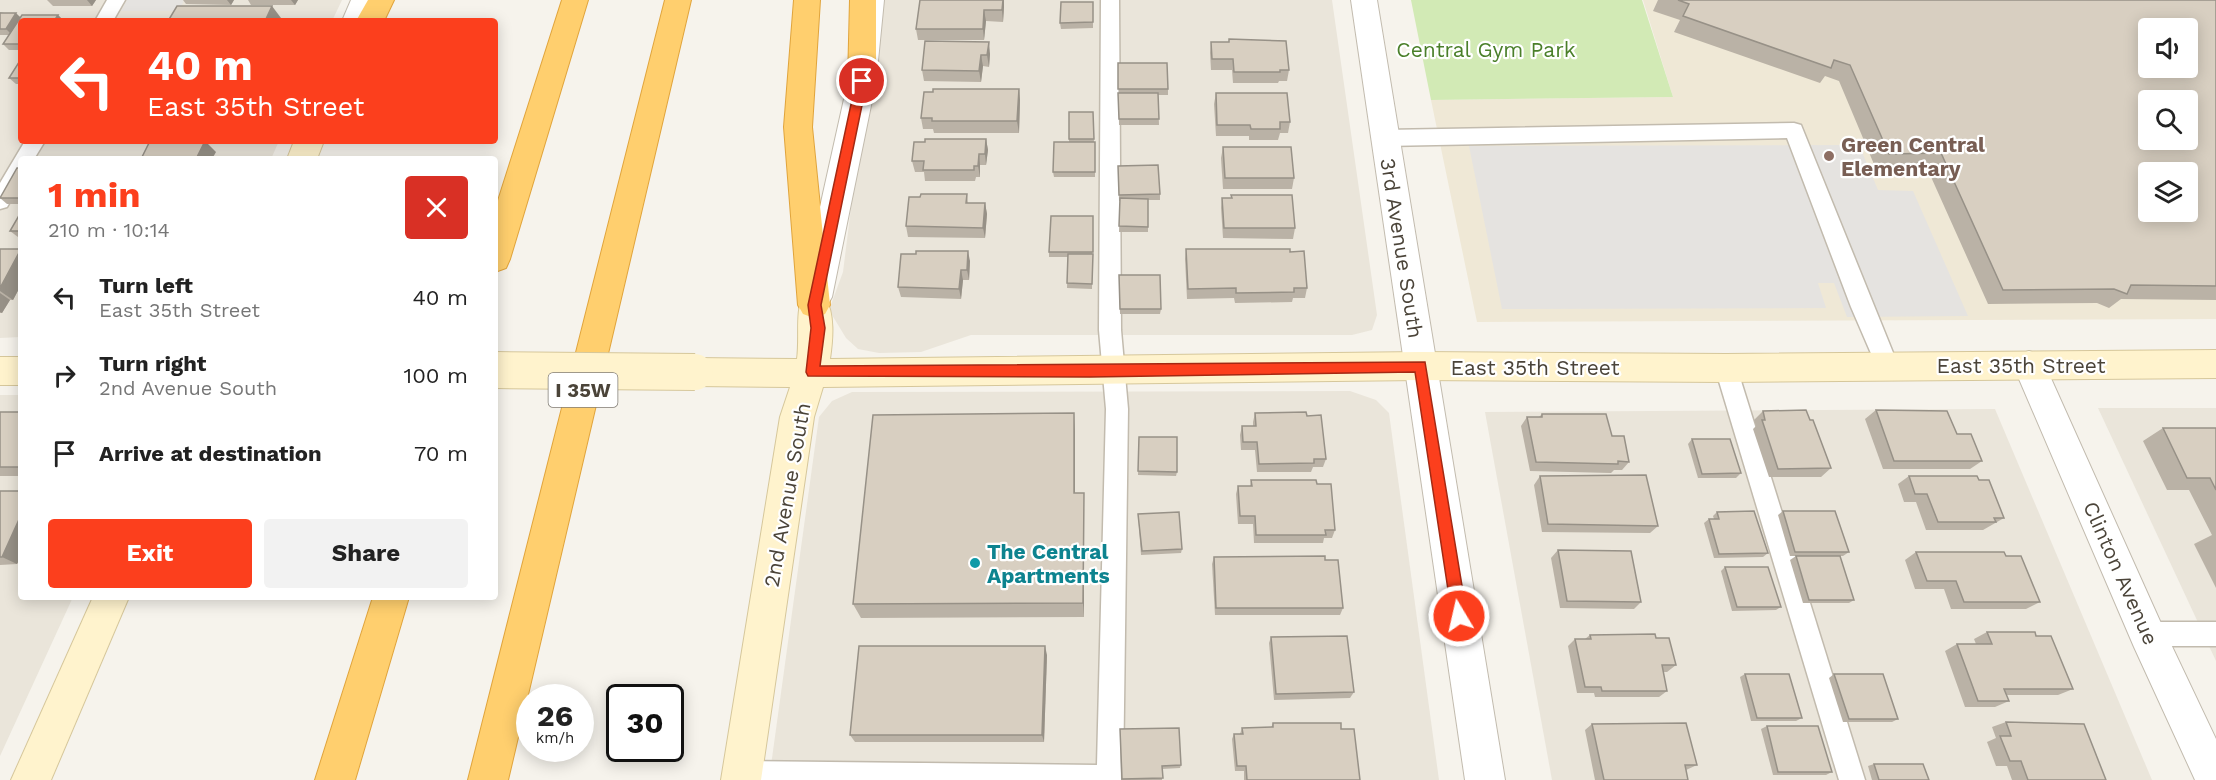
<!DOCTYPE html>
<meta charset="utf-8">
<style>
:root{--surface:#fff;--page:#f2f2f2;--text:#222;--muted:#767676;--accent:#fc3f1d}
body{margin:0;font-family:"Work Sans",sans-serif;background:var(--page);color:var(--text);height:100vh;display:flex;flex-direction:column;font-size:22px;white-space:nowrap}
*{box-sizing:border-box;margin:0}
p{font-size:20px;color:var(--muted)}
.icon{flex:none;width:33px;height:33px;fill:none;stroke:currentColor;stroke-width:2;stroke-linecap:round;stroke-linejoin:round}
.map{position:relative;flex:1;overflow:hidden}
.sheet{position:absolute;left:18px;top:156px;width:480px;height:444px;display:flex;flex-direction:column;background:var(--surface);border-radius:6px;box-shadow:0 3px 15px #0003}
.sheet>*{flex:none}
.top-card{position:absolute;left:18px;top:18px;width:480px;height:126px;border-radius:6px;box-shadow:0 3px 15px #0003;background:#fc3f1d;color:#fff;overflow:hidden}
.buttons{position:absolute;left:2138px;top:18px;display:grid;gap:12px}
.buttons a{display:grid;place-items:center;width:60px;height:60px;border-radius:6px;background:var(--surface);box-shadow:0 3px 15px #0003;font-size:30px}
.speed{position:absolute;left:516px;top:684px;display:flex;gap:12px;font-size:30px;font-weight:700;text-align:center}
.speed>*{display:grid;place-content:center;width:78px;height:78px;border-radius:50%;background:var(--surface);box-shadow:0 3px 15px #0003;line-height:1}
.speed small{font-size:15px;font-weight:400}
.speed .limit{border:3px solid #111;border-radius:9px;background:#fff;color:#111}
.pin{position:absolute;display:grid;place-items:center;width:51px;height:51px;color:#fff;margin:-26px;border:3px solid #fff;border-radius:50%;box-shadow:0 2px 6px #0007}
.me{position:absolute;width:66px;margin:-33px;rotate:351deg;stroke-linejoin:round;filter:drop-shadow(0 0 4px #0008)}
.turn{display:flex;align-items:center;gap:21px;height:126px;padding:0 30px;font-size:27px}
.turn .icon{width:78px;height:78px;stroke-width:2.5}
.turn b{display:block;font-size:42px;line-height:51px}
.round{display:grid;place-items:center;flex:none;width:63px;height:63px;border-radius:6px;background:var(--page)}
.headline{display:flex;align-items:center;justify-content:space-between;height:102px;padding:0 30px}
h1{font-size:36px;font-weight:700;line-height:45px;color:var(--accent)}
.primary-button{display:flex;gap:12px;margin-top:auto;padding:12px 30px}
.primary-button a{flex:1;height:69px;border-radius:6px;background:var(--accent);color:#fff;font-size:24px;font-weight:700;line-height:69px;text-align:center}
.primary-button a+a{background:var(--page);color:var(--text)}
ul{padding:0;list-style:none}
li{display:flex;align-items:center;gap:18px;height:78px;padding:0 30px}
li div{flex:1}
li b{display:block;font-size:22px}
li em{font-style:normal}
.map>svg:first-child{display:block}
.residential{fill:#eae5da}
.education{fill:#efe8d6;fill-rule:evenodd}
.green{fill:#d2eab5}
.parking{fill:#e5e3e0}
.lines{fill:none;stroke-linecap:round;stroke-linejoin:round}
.lane-casing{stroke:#c2bbae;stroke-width:3}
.street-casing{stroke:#c2bbae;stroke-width:2}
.secondary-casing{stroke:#d6c79b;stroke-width:2}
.highway-casing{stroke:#e0a43c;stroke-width:2}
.lane{fill:#fff;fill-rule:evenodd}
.street{fill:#fff;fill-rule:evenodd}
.secondary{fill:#fff3cd;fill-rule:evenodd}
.highway{fill:#ffcf6e;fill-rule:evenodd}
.secondary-bridge-casing{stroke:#d6c79b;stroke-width:38;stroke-linecap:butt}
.secondary-bridge{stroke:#fff3cd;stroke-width:36}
.wall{fill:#bab2a6}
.shaded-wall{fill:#979187}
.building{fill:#d8cfc1;stroke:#979187;stroke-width:1.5;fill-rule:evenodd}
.route{fill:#fc3f1d;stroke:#a42913;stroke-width:1.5}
.education-dot{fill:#8d6e63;stroke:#fff;stroke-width:2}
.culture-dot{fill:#0f9aa8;stroke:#fff;stroke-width:2}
.labels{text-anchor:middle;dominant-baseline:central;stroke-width:4.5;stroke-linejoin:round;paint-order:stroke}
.shield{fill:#fff;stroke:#817c74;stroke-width:1.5}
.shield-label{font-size:20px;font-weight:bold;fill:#4b4439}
.park-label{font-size:21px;fill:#4a7f2a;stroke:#fff}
.education-label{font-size:21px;font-weight:bold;fill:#785e54;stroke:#fff;text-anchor:start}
.street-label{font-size:21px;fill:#4b4439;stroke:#fff}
.culture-label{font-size:21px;font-weight:bold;fill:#0d838f;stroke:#fff;text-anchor:start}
</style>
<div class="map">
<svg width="2216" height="780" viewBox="0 0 2216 780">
<rect width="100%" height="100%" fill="#f6f3ec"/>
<!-- residential -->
<g class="residential">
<path d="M0 0H342L332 21H21V141H279L271 159H21V337L0 338Z"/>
<path d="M877 0H1332L1377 315 1372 330 1352 335H971L921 352 879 353 858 349 846 338 829 310 843 272Z"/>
<path d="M1350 391 1376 400 1389 413 1439 780H769L819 417 832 401 852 392Z"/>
<path d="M0 395H21V597H73L0 756Z"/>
<path d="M2098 408H2216V661Z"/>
<path d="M1995 409 2152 780H1552L1485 412Z"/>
</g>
<!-- education -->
<path class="education" d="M1643 0H2216V319L1477 322 1431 100 1673 97ZM2148 28H2187V68H2148ZM2148 100H2187V140H2148ZM2148 172H2187V212H2148Z"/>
<!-- green -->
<path class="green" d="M1411 0H1642L1673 97 1431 100Z"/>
<!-- parking -->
<g class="parking">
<path d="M127 0H184L179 11H121Z"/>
<path d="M1859 145 1878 190 1913 191 1968 316 1847 317 1834 283H1818L1826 308 1502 309 1469 146Z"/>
</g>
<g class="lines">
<!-- lane casing -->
<g class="lane-casing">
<g id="lane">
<path d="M107 0H125L113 21H95Z"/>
<path d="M1101 0H1119L1121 330 1128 409 1123 780H731L729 774 733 765 742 761 1097 765 1106 409 1099 330Z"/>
<path d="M1794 123 1801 125 1898 365 1895 372 1887 375 1879 372 1876 365 1851 307 1787 138 1385 146 1378 143 1375 138 1378 133 1385 130Z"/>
<path d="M25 141H45L34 159H21V183L7 207 0 209V183Z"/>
<path d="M1726 358 1734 361 1737 368 1865 780H1839L1715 368 1718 361Z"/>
<path d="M2147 622H2216V646H2147L2138 643 2134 634 2138 625Z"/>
</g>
</g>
<!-- street casing -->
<g class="street-casing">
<g id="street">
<path d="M351 0H377L370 21H342Z"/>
<path d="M858 0H884L876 81 832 297 827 306 816 310 805 306 800 297 848 81Z"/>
<path d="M1351 0H1377L1505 780H1465Z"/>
<path d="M2029 351 2041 355 2045 365 2160 621 2216 739V780H2195L2134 647 2013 365 2017 355Z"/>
</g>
</g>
<!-- secondary casing -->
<g class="secondary-casing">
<g id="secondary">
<path d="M294 141H324L317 159H287Z"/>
<path d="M814 292 825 296C835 315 833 338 830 359L1420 352 1726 354 2216 350V378L1726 382 1420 380 823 387 814 417 761 780H721L780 417 790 387 695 386 683 382 679 372 683 362 695 358 797 359C800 339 795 311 803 296Z"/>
<rect x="0" y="357" width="21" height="28"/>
<path d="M93 597H129L51 780H11Z"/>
</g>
</g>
<!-- highway casing -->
<g class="highway-casing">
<g id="highway">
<path d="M368 0H394L384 21H356Z"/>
<path d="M562 0H588L510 259 506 268 495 272V210Z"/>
<path d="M665 0H691L508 780H468Z"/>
<path d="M794 0H820L812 127 830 305 825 314 814 318 803 314 798 305 784 127Z"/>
<path d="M850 0H876V81L872 88 862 91 852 88 848 81Z"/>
<path d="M373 597H409L355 780H315Z"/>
</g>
</g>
<!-- lane -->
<use href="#lane" class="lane"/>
<!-- street -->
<use href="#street" class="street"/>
<!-- secondary -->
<use href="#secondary" class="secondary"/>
<!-- highway -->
<use href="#highway" class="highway"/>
<!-- secondary-bridge casing -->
<g class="secondary-bridge-casing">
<path id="secondary-bridge" d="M495 370 695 372"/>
</g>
<!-- secondary-bridge -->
<use href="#secondary-bridge" class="secondary-bridge"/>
</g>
<!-- wall -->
<g class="wall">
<path d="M47 0H96L92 6H53Z"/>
<path d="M183 0H234L231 5 186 4Z"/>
<path d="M248 0H298L295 5H251Z"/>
<path d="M920 0 1004 7 1003 22 986 21 984 40H918L916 29Z"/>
<path d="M1658 0H2216V300L2121 299 2109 308 2097 303 1988 304 1927 168 1876 169 1839 81 1825 76 1820 83 1674 32 1680 20 1653 11Z"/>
<path d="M1093 2V28L1061 29 1060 23Z"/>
<path d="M0 12 21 17 58 15 64 21H21V50H9L3 44 9 35H0Z"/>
<path d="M925 41 990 54 989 67 983 66 981 82 924 81 922 70Z"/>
<path d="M1211 42 1289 70 1287 81H1279L1278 83H1233L1232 70H1211L1210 53Z"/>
<path d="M21 59V84H16L9 78Z"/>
<path d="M1118 63 1168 89V95H1158L1159 125H1119Z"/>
<path d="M1019 89 1020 100 1019 133H934L933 129H923L921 118Z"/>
<path d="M1216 93 1290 122 1288 133H1280L1278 140H1249V136H1216L1214 104Z"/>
<path d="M1069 112H1093L1094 142H1095V177H1054L1053 172 1069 142Z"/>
<path d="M986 139 988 150 986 165H980V177H976L975 181H925L924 172H915L912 161 925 142Z"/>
<path d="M1223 147 1294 178 1292 189H1223L1221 158Z"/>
<path d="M1118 166 1160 194V200H1148V232H1119L1120 201H1119Z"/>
<path d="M21 168V204H7L0 198Z"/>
<path d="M967 194 968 203H985L987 214 985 238 908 237 906 226 920 197Z"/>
<path d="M1231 195 1295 228 1293 239 1223 238 1221 208 1222 198H1231Z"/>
<path d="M21 212V237H18L10 231Z"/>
<path d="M1093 216 1092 289 1067 288 1068 257H1049V252Z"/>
<path d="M0 249H21V285L13 300H10L2 313H0Z"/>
<path d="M1186 249 1290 252 1307 288 1305 298H1293L1292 302 1235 303 1234 298 1187 299 1185 259Z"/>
<path d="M970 261 969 280H963L961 299 901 297 898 287Z"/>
<path d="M1119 275 1161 309 1160 314H1120Z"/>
<path d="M1876 410 1957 434 1982 461 1970 469H1883L1865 419Z"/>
<path d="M1763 411 1831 468 1821 477H1769L1753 429 1756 426 1754 420Z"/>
<rect x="0" y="412" width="21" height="64"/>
<path d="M1255 413 1307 416 1326 459 1323 467H1313L1311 472H1257L1255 450H1241L1240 435 1242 426H1253V422Z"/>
<path d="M1542 414 1612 436 1629 462 1622 470H1614L1611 473 1530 471 1521 426 1527 417H1539Z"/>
<path d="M2163 428H2216V588L2194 544 2212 535 2189 490H2167L2143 441Z"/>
<path d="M1075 431V493L1084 509V617L861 618 853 604Z"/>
<path d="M1139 437 1177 472 1176 476 1138 475Z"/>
<path d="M1692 439 1741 473 1736 478H1698L1688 444Z"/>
<path d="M1540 476 1658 526 1650 533 1542 532 1534 485Z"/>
<path d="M1909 476 1979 480 2004 518 1983 530H1926L1916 502H1904L1898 484Z"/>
<path d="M1251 480 1317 484 1335 530 1332 538H1324L1323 543H1254L1253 524H1238L1236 494 1238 486H1250Z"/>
<path d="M0 491H21V557L17 564 0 565Z"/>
<path d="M1783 511 1849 552 1843 556H1790L1778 515Z"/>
<path d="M1717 512 1768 553 1763 557 1714 558 1704 523 1709 519H1714L1713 516Z"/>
<path d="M1138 514 1182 549 1181 553 1141 555Z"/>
<path d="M1558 550 1641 602 1634 609 1560 608 1551 558Z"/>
<path d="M1916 552 2006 556 2040 602 2026 609H1951L1944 589H1915L1905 560Z"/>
<path d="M1796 556 1854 600 1849 603H1803L1790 560Z"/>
<path d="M1214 557 1325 560 1343 608 1340 615H1215L1212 564Z"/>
<path d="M1725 567 1781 607 1776 610 1732 611 1721 571Z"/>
<path d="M1987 632 2036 636 2073 689 2058 695H2006L2009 701 1995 707H1965L1945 651 1957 644H1976L1974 639Z"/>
<path d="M1590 635 1676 665 1667 672H1663L1667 691 1659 697H1595L1594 693H1577L1568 646 1575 639H1585Z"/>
<path d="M1271 637 1354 692 1350 698 1274 700 1269 643Z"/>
<path d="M1047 655 1044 742H855L850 735Z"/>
<path d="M1745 674 1802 718 1796 721H1751L1740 677Z"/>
<path d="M1834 674 1898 719 1892 722H1843L1829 678Z"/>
<path d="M2006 722 2106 780H2012L2007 766H1996L1987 742 1996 738 1992 727Z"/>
<path d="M1273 723 1341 729 1360 780H1244V771H1235L1232 739 1234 734H1240L1242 728H1271Z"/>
<path d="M1592 724 1697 765 1686 770 1688 780H1595L1585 730Z"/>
<path d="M1767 726 1832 772 1826 775H1773L1761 729Z"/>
<path d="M1120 729 1181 765 1180 768 1162 769V780H1121Z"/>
<path d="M1874 764 1929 780H1872L1868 766Z"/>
</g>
<!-- shaded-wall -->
<g class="shaded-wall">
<path d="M87 0H96L92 6Z"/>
<path d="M227 0H234L231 5Z"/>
<path d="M291 0H298L295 5Z"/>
<path d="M1003 0H1004V7L1003 22 1002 10Z"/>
<path d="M272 6 281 18 280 21H265Z"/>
<path d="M984 10 986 21 984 40 983 29Z"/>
<path d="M16 13 22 19 12 35 6 29Z"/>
<path d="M58 15 64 21H54Z"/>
<path d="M989 42 990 54 989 67 987 55Z"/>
<path d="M981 55 983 66 981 82 979 71Z"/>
<path d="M1019 89 1020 100 1019 133 1017 121Z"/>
<path d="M986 139 988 150 986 165 985 154Z"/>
<path d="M205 141 216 152 212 159H196Z"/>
<path d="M979 154 980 165V177L978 166Z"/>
<path d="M985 203 987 214 985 238 983 228Z"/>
<path d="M21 250V285L13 300 0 291V288Z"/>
<path d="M968 251 970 261 969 280 967 270Z"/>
<path d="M961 270 963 280 961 299 959 289Z"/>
<path d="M0 293 10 300 2 313 0 312Z"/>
<path d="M1074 413 1075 431V509L1074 493Z"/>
<path d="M1084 493V617L1083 603Z"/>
<path d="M21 515V557L17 564 2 557Z"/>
<path d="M1045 646 1047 655 1044 742 1042 735Z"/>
</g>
<!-- building -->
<g class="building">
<path d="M920 0H1003L1002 10H984L983 29H916Z"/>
<path d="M1678 0H2216V286L2131 285 2127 294 2114 289 2003 290 1941 153 1889 154 1850 65 1834 60 1831 68 1683 16 1689 4ZM2148 28H2187V68H2148ZM2148 100H2187V140H2148ZM2148 172H2187V212H2148Z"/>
<path d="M1061 2H1093V22L1060 23Z"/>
<path d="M177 6H272L265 21H168Z"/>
<path d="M0 13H16L6 29H0Z"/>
<path d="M22 15H58L54 21H21V44H3Z"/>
<path d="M1229 39 1286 41 1289 70H1280V72H1234L1233 59H1212L1211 42H1229Z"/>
<path d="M925 41 989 42 987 55H981L979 71 922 70Z"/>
<path d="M21 59V78H9Z"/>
<path d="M1118 63H1167L1168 89H1118Z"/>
<path d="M933 89H1019L1017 121H932V118H921L924 92H933Z"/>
<path d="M1118 93H1158L1159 119H1119Z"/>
<path d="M1216 93H1287L1290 122H1280V129H1251L1250 125H1217Z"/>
<path d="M1069 112H1093L1094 139H1069Z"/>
<path d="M925 139H986L985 154H979L978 166H974V170H923L924 161H912L914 142H925Z"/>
<path d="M150 141H205L196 159H141Z"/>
<path d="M1054 142H1095V172H1053Z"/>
<path d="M1223 147H1291L1294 178H1225Z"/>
<path d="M1158 165 1160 194 1119 195 1118 166Z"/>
<path d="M17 168H21V198H0Z"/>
<path d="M921 194H967L966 203H985L983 228 906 226 909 197H920Z"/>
<path d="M1231 195H1292L1295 228H1224L1222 198H1232Z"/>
<path d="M1120 198 1148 199V227L1119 226Z"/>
<path d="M21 212V231H10Z"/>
<path d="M1051 216H1093V252H1049Z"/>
<path d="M0 249H21L0 288Z"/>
<path d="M1186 249H1290V252L1304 251 1307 288H1294V292L1236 293V288L1188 289Z"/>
<path d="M916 251H968L967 270H961L959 289 898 287 901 254H916Z"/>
<path d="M1068 254H1093L1092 284 1067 283Z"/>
<path d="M1119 275H1160L1161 309H1120Z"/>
<path d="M1806 410 1810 420H1813L1831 468 1778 469 1762 420H1765L1763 411Z"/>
<path d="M1876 410 1947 411 1957 434H1971L1982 461H1894Z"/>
<rect x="0" y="412" width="21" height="55"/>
<path d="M1306 412 1307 416 1321 415 1326 459H1314V463L1259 464 1257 442H1243L1242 426H1256L1255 413Z"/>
<path d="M1074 413V493H1084L1083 603 853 604 873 415Z"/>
<path d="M1542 414H1606L1612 436H1624L1629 462 1618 461V464L1536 462 1527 417H1542Z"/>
<path d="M2163 428H2216V490L2210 478H2187Z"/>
<path d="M1139 437H1177V472L1138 471Z"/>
<path d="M1692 439H1730L1741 473 1702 474Z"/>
<path d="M1646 475 1658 526 1548 524 1540 476Z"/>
<path d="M1909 476H1977L1979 480H1989L2004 518H1994L1996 522H1938L1927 494H1915Z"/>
<path d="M1251 480H1316L1317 484H1331L1335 530H1325L1326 535H1256L1255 516H1240L1238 486H1252Z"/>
<path d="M0 491H21V515L2 557H0Z"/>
<path d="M1754 511 1768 553 1719 554 1709 519H1719L1717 512Z"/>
<path d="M1783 511H1835L1849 552H1795Z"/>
<path d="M1179 512 1182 549 1142 551 1138 514Z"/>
<path d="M1558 550 1631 551 1641 602 1567 601Z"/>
<path d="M1916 552H2004L2006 556H2021L2040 602H1964L1956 581H1927Z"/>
<path d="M1325 556V560H1338L1343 608H1216L1214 557Z"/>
<path d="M1796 556H1840L1854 600H1809Z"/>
<path d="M1725 567H1768L1781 607H1737Z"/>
<path d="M1987 632H2035L2036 636H2051L2073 689H2004L2009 701H1978L1957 644H1992Z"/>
<path d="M1655 634 1656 638H1669L1676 665H1662L1667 691H1602L1601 687H1585L1575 639H1591L1590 635Z"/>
<path d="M1347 636 1354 692 1276 694 1271 637Z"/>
<path d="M859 646H1045L1042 735H850Z"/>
<path d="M1745 674H1789L1802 718H1757Z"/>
<path d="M1834 674H1883L1898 719H1849Z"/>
<path d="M2006 722 2084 724 2106 780H2028L2021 761H2010L2000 736H2011Z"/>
<path d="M1273 723H1341V729H1354L1360 780H1247L1246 766H1237L1234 734H1243L1242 728 1273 727Z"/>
<path d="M1686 723 1697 765H1685L1688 780H1604L1592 724Z"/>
<path d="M1767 726H1818L1832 772H1778Z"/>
<path d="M1179 728 1181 765 1162 766 1163 778 1122 779 1120 729Z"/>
<path d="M1874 764H1923L1929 780H1879Z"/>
</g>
<!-- route -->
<path class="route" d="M862 77 867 81 821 305 825 328 820 366 1425 362 1467 616 1465 621 1459 623 1454 621 1452 616 1415 372 1090 377 808 376 806 372 811 328 808 305 856 81Z"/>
<!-- markers -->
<circle class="education-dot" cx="1829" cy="156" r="6"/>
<circle class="culture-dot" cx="975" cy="563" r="6"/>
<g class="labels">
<!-- shield labels -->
<rect class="shield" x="548.5" y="373" width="69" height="34" rx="4.5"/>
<g class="shield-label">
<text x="583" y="390">I 35W</text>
</g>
<!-- park labels -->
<g class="park-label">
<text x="1486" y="49">Central Gym Park</text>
</g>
<!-- education labels -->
<g class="education-label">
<text x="1841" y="144">Green Central<tspan x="1841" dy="24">Elementary</tspan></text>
</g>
<!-- street labels -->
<g class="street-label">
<text transform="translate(1402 248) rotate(81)">3rd Avenue South</text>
<text x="2021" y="365">East 35th Street</text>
<text x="1535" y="367">East 35th Street</text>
<text transform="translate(787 495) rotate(-80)">2nd Avenue South</text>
<text transform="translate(2121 573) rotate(66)">Clinton Avenue</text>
</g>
<!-- culture labels -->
<g class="culture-label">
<text x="987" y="551">The Central<tspan x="987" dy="24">Apartments</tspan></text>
</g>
</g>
</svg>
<div class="buttons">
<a><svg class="icon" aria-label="sound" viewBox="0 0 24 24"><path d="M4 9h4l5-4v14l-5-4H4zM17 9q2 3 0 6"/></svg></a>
<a><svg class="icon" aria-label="search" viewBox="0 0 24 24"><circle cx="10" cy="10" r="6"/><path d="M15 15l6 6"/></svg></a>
<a><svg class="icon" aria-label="layers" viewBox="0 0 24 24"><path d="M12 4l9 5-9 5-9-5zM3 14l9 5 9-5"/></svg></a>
</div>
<div class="speed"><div>26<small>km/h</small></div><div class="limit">30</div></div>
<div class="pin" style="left:862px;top:81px;background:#d93025"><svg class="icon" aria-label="arrive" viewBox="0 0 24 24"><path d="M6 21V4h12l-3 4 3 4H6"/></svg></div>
<svg class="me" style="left:1459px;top:616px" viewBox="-20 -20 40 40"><circle r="17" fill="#fc3f1d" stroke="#fff" stroke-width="3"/><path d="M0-11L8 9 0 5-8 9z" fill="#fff"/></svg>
<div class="top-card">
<div class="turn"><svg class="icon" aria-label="left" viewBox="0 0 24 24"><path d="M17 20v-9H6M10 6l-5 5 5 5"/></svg><div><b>40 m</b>East 35th Street</div></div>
</div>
<section class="sheet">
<div class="headline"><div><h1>1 min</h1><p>210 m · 10:14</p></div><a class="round" style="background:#d93025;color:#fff"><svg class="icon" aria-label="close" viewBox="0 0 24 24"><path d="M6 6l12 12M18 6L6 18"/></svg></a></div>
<ul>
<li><svg class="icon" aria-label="left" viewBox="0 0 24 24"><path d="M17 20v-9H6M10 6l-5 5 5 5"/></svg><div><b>Turn left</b><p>East 35th Street</p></div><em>40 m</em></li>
<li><svg class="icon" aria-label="right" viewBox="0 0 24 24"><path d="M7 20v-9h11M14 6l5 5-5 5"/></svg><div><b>Turn right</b><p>2nd Avenue South</p></div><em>100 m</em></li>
<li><svg class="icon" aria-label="arrive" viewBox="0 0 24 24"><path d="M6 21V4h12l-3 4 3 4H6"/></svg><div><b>Arrive at destination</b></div><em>70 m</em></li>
</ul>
<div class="primary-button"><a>Exit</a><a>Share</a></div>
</section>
</div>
